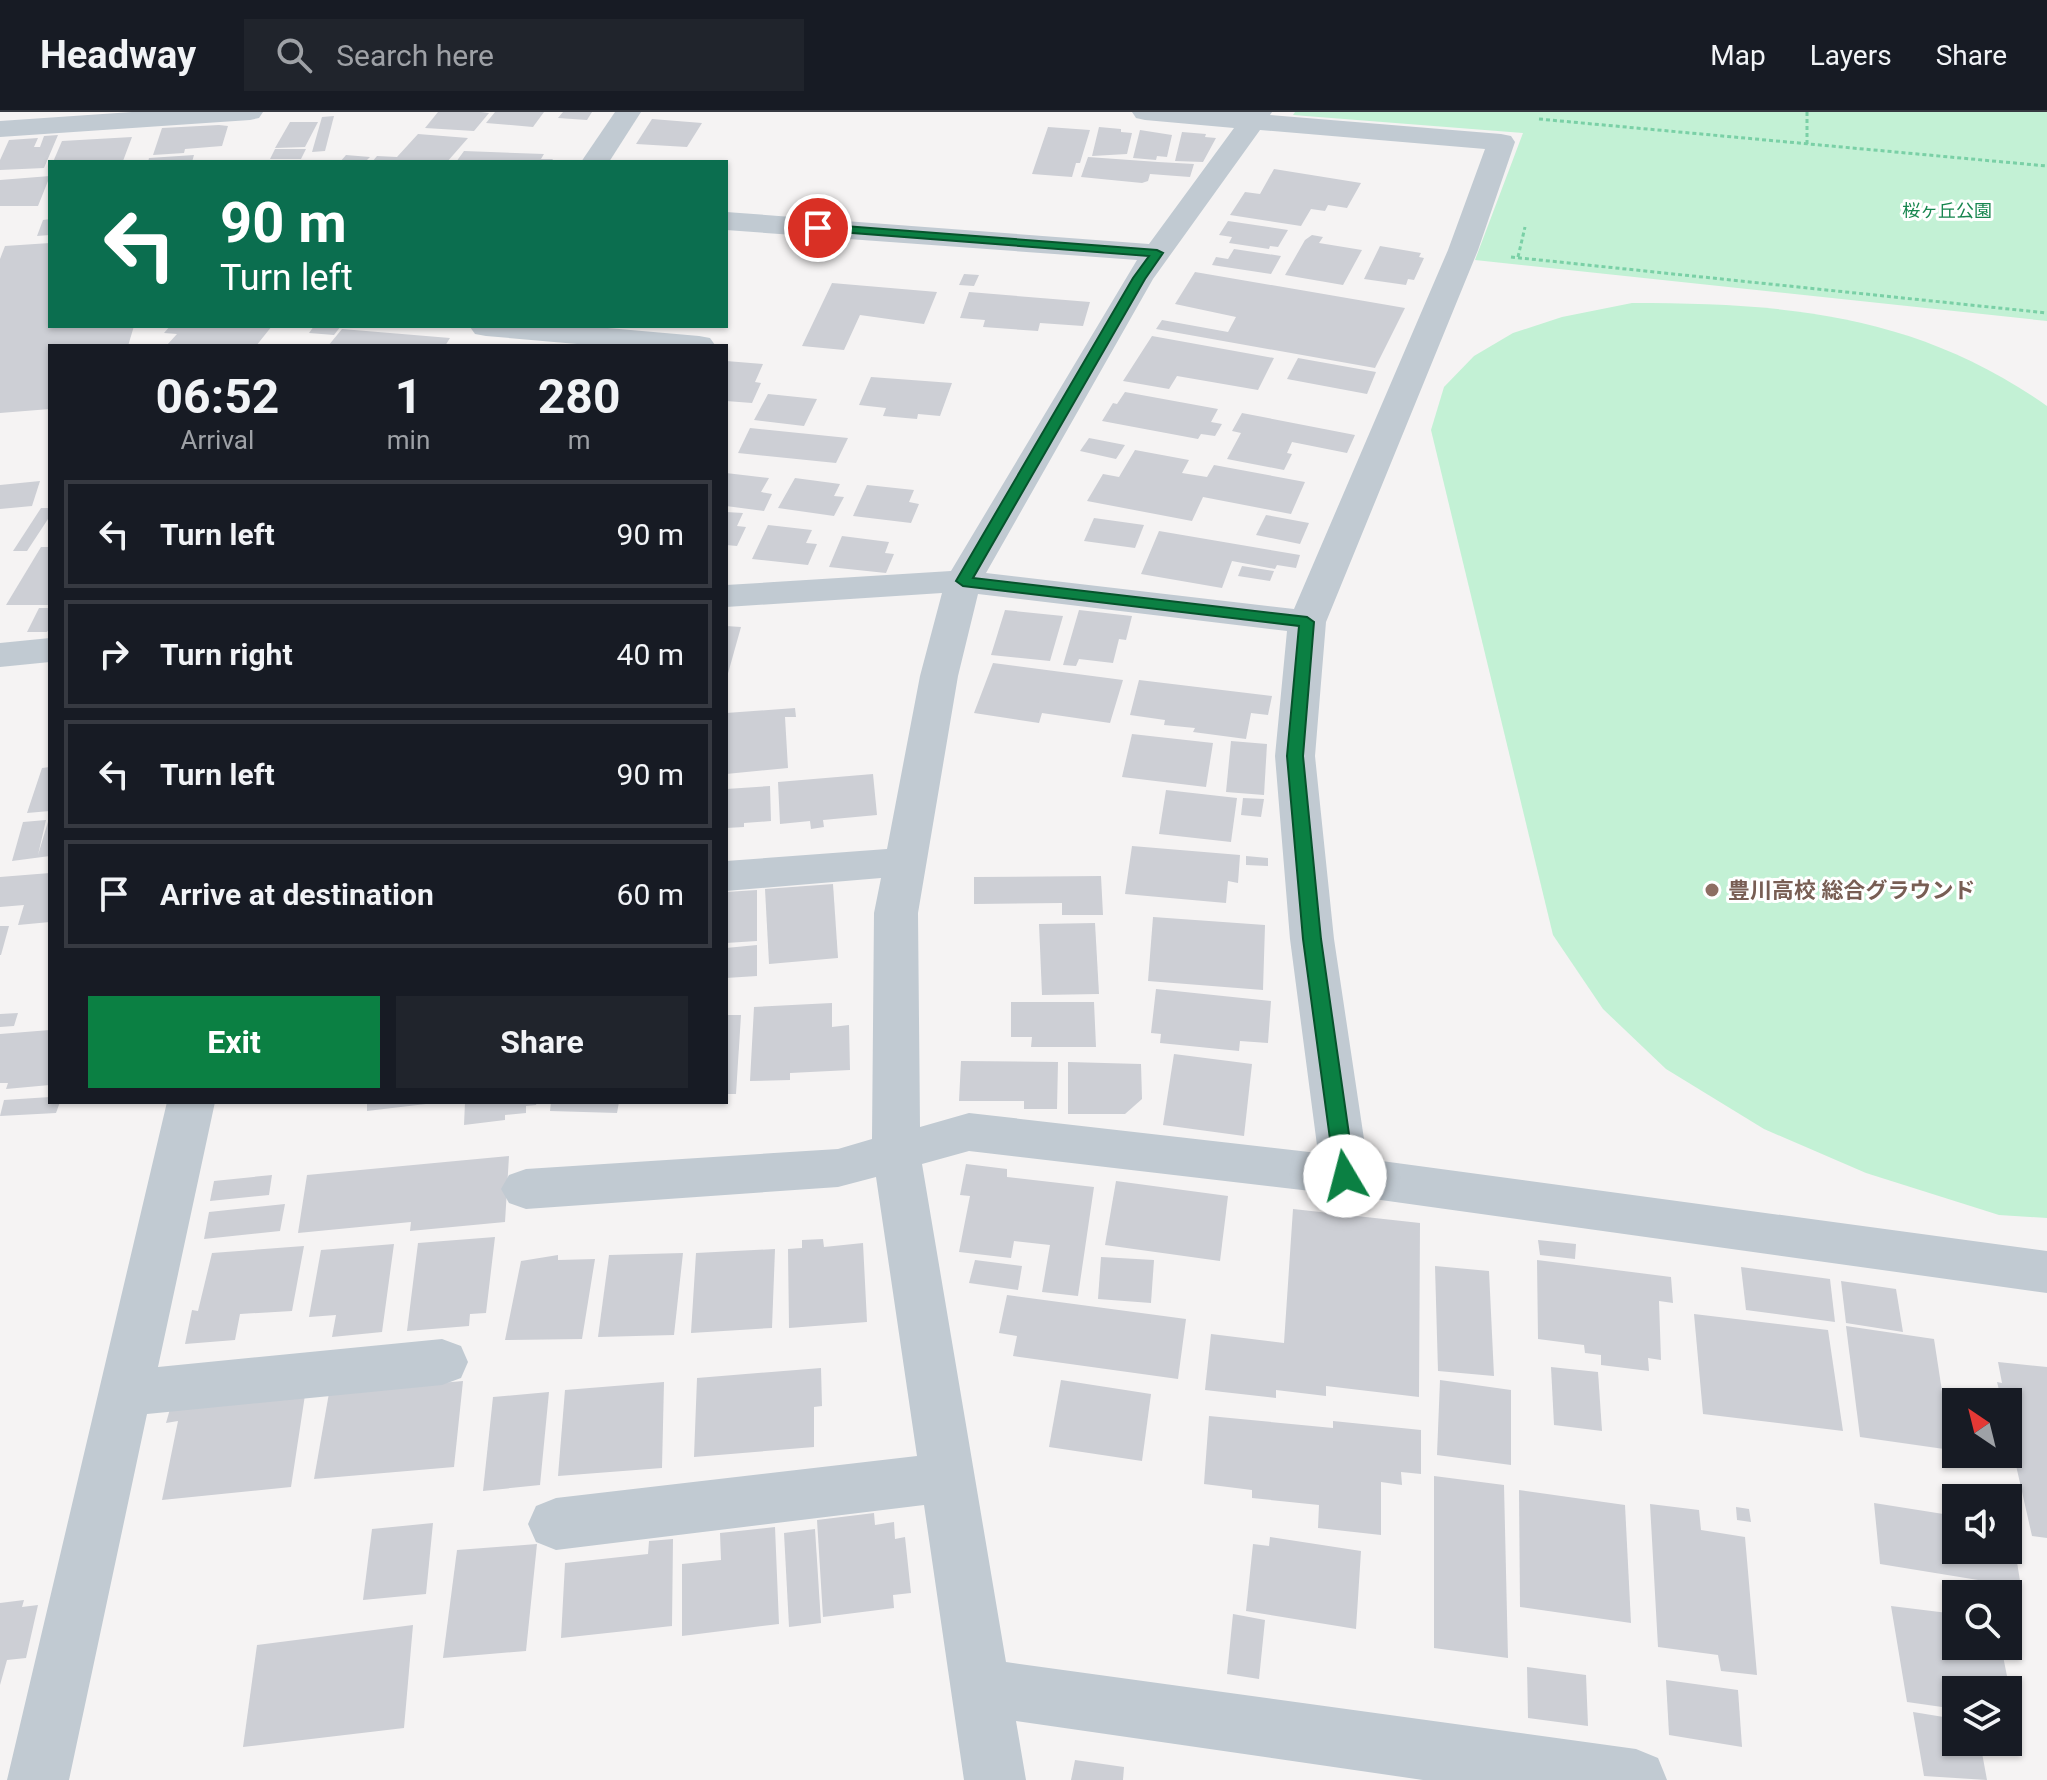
<!DOCTYPE html>
<meta charset="utf-8">
<style>
:root{--surface:#171b24;--page:#20242c;--text:#f1f3f6;--muted:#9ea1a6;--line:#363941;--accent:#0b8043}
body{margin:0;font-family:Roboto,"Noto Sans JP",sans-serif;background:var(--page);color:var(--text);height:100vh;display:flex;flex-direction:column;font-size:30px;white-space:nowrap}
*{box-sizing:border-box;margin:0}
p{font-size:26px;color:var(--muted)}
.icon{flex:none;width:44px;height:44px;fill:none;stroke:currentColor;stroke-width:2;stroke-linecap:round;stroke-linejoin:round}
.map{position:relative;flex:1;overflow:hidden}
.panel{position:absolute;left:48px;top:232px;width:680px;height:760px;display:flex;flex-direction:column;background:var(--surface);border-radius:0px;box-shadow:0 2px 6px #0004}
.panel>*{flex:none}
.banner{position:absolute;left:48px;top:48px;width:680px;height:168px;border-radius:0px;box-shadow:0 2px 6px #0004;background:#0b6e4f;color:#fff;overflow:hidden}
.needle{width:52px;rotate:325deg}
.fabs{position:absolute;left:1942px;top:1276px;display:grid;gap:16px}
.fabs a{display:grid;place-items:center;width:80px;height:80px;border-radius:0px;background:var(--surface);box-shadow:0 2px 6px #0004;font-size:40px}
.pin{position:absolute;display:grid;place-items:center;width:68px;height:68px;color:#fff;margin:-34px;border:4px solid #fff;border-radius:50%;box-shadow:0 2px 8px #0007}
.me{position:absolute;width:88px;margin:-44px;rotate:352deg;stroke-linejoin:round;filter:drop-shadow(0 0 6px #0008)}
.turn{display:flex;align-items:center;gap:28px;height:168px;padding:0 40px;font-size:36px}
.turn .icon{width:104px;height:104px;stroke-width:2.5}
.turn b{display:block;font-size:56px;line-height:68px}
.eta{display:flex;justify-content:space-evenly;align-items:center;height:136px;text-align:center}
.eta b{font-size:48px;font-weight:700;line-height:56px}
.button{display:flex;gap:16px;margin-top:auto;padding:16px 40px}
.button a{flex:1;height:92px;border-radius:0px;background:var(--accent);color:#fff;font-size:32px;font-weight:700;line-height:92px;text-align:center}
.button a+a{background:var(--page);color:var(--text)}
ul{padding:0;list-style:none}
li{display:flex;align-items:center;gap:24px;height:108px;margin:0 16px 12px;padding:0 24px;border:4px solid var(--line);border-radius:0px}
li div{flex:1}
li b{display:block;font-size:30px}
li em{font-style:normal}
header{display:flex;align-items:center;gap:48px;box-sizing:border-box;height:112px;padding:0 40px;background:var(--surface);border-bottom:2px solid var(--line)}
header strong{font-size:38px}
nav{display:flex;gap:44px;margin-inline-start:auto;font-size:28px}
.search{width:560px;height:72px;background:var(--page);display:flex;align-items:center;gap:20px;box-sizing:border-box;padding:0 28px;border-radius:0px;color:var(--muted);font-size:30px}
.map>svg:first-child{display:block}
.green{fill:#c3f1d5}
.building{fill:#cdcfd5}
.lines{fill:none;stroke-linecap:round;stroke-linejoin:round}
.path{stroke:#7ad0a6;stroke-width:3;stroke-dasharray:4 3;stroke-linecap:butt}
.street{fill:#c1cad2;fill-rule:evenodd}
.route{fill:#0b8043;stroke:#07532c;stroke-width:2}
.education-dot{fill:#8d6e63;stroke:#fff;stroke-width:3}
.labels{text-anchor:middle;dominant-baseline:central;stroke-width:6;stroke-linejoin:round;paint-order:stroke}
.far-park-label{font-size:18px;fill:#17864f;stroke:#fff}
.education-label{font-size:22px;font-weight:bold;fill:#785e54;stroke:#fff;text-anchor:start}
</style>
<header>
<strong>Headway</strong>
<div class="search"><svg class="icon" aria-label="search" viewBox="0 0 24 24"><circle cx="10" cy="10" r="6"/><path d="M15 15l6 6"/></svg>Search here</div>
<nav><a>Map</a><a>Layers</a><a>Share</a></nav>
</header>
<div class="map">
<svg width="2047" height="1668" viewBox="0 0 2047 1668">
<rect width="100%" height="100%" fill="#f5f3f3"/>
<!-- green -->
<g class="green">
<path d="M1295 0H2047V209L1475 148 1523 21 1293 3Z"/>
<path d="M1632 191C1786 191 1917 202 2047 294V1106L1999 1103 1866 1061 1764 1017 1666 957 1603 897 1553 823 1431 318 1444 275 1474 244 1513 221 1562 205Z"/>
</g>
<!-- building -->
<g class="building">
<path d="M438 0H481L489 1 474 19 425 16Z"/>
<path d="M495 0H544L533 15 486 11Z"/>
<path d="M563 0H592L587 8 558 6Z"/>
<path d="M334 4 325 39 312 40 322 5Z"/>
<path d="M652 7 702 11 687 35 636 32Z"/>
<path d="M290 10H318L305 35 275 36Z"/>
<path d="M219 13 228 14 222 34 185 37 184 41 153 43 162 16Z"/>
<path d="M1048 15 1090 18 1080 51H1076L1072 65 1032 62Z"/>
<path d="M1099 15 1121 17V20L1132 21 1127 42 1092 44Z"/>
<path d="M1140 18 1172 23 1167 45 1157 44 1156 48 1133 46Z"/>
<path d="M1182 20 1206 22 1205 25 1216 26 1203 50 1175 49Z"/>
<path d="M418 22 468 26 447 50H372L377 44 397 45Z"/>
<path d="M58 23 44 56 0 58V48L9 28 38 26 34 35H40L44 24Z"/>
<path d="M132 25 123 49 53 50 62 29Z"/>
<path d="M275 37H306L301 47H270Z"/>
<path d="M464 39 544 42 541 47H553L551 50H456Z"/>
<path d="M194 43 192 50H148L149 46Z"/>
<path d="M346 43 370 45 365 50H340Z"/>
<path d="M1088 45 1158 50 1194 52 1190 65 1150 62 1148 69 1142 71 1081 65Z"/>
<path d="M1274 57 1361 71 1347 96 1328 93 1325 99 1311 97 1301 114 1230 103 1245 80 1260 82Z"/>
<path d="M50 64 38 94H0V68Z"/>
<path d="M50 107V123L37 124 43 108Z"/>
<path d="M1228 109 1288 118 1278 135 1270 134 1269 137 1229 131 1232 125 1219 123Z"/>
<path d="M1312 123 1323 125 1319 131 1362 138 1343 173 1285 163 1305 128Z"/>
<path d="M50 131V214H134L128 234H50V297L0 301V147L5 134Z"/>
<path d="M1380 134 1421 141 1419 145 1424 146 1414 168 1408 167 1406 173 1364 167Z"/>
<path d="M1234 137 1281 144 1271 162 1212 153 1216 145 1228 147Z"/>
<path d="M1195 160 1405 196 1375 256 1156 217 1162 208 1228 220 1236 205 1175 192Z"/>
<path d="M964 162 979 163 974 174 959 173Z"/>
<path d="M832 171 937 180 924 212 860 203 844 238 802 234Z"/>
<path d="M969 180 1090 190 1083 214 1040 211 1038 219 983 215 985 208 960 206Z"/>
<path d="M170 214H272L256 234H166L177 222 164 221Z"/>
<path d="M314 214H341L334 223 309 221Z"/>
<path d="M342 217 450 226 445 234H328Z"/>
<path d="M1152 224 1274 246 1258 278 1177 264 1169 277 1123 269Z"/>
<path d="M1298 246 1376 260 1367 282 1287 267Z"/>
<path d="M726 249 763 252 755 270 761 271 752 291 726 289Z"/>
<path d="M871 265 952 271 940 304 918 302 917 307 883 304 886 296 859 293Z"/>
<path d="M1125 280 1218 297 1211 310 1222 312 1215 324 1201 322 1198 327 1102 309 1113 291 1117 292Z"/>
<path d="M768 282 817 287 804 314 754 308Z"/>
<path d="M1242 301 1355 323 1347 341 1292 330 1287 341 1292 342 1284 358 1227 347 1241 321 1232 319Z"/>
<path d="M750 316 848 326 836 351 738 341Z"/>
<path d="M1089 326 1125 333 1116 347 1080 339Z"/>
<path d="M1135 338 1189 348 1182 361 1207 365 1214 353 1305 370 1291 402 1203 385 1192 409 1087 389 1103 362 1119 365Z"/>
<path d="M726 361 769 366 761 380 772 382 764 399 726 394Z"/>
<path d="M795 366 840 372 834 384 844 385 834 404 778 396Z"/>
<path d="M40 369 32 394 0 397V373Z"/>
<path d="M867 373 914 378 909 390 919 392 911 411 853 404Z"/>
<path d="M41 396H50V404L27 439H13Z"/>
<path d="M726 400 743 401 737 414 746 415 737 434 726 433Z"/>
<path d="M1266 403 1309 411 1300 432 1256 423Z"/>
<path d="M1094 406 1144 413 1135 436 1084 429Z"/>
<path d="M768 413 812 418 806 431 817 432 808 453 752 447Z"/>
<path d="M1159 419 1300 443 1296 456 1277 453 1275 457 1232 449 1222 476 1141 462Z"/>
<path d="M842 424 889 430 885 441 894 442 886 461 829 455Z"/>
<path d="M41 435H50V493H6Z"/>
<path d="M1242 454 1274 459 1270 469 1238 464Z"/>
<path d="M39 496H50V515L47 520H27Z"/>
<path d="M1005 498 1063 504 1050 549 991 543Z"/>
<path d="M1079 498 1132 504 1126 528 1119 527 1113 551 1079 547 1076 554 1063 553Z"/>
<path d="M726 514 741 515 727 565H726Z"/>
<path d="M993 551 1123 568 1110 611 1042 601 1039 611 974 601Z"/>
<path d="M1139 568 1272 584 1268 603 1251 601 1246 627 1193 620 1195 616 1164 613 1165 608 1130 603Z"/>
<path d="M795 596 796 605H785L788 656 726 662V601Z"/>
<path d="M1132 622 1213 631 1206 675 1122 665Z"/>
<path d="M1231 629 1267 632 1264 683 1226 680Z"/>
<path d="M50 655V699L27 701 42 656Z"/>
<path d="M873 662 877 703 823 708 824 715 811 717 810 709 780 712 778 670Z"/>
<path d="M770 674 771 709 744 711V715L726 716V677Z"/>
<path d="M1166 678 1237 686 1231 730 1159 722Z"/>
<path d="M1243 686 1264 687 1261 705 1241 703Z"/>
<path d="M50 703V744L12 749 23 710 46 708 38 743Z"/>
<path d="M1132 734 1240 743 1238 771 1228 769 1226 791 1125 782Z"/>
<path d="M1246 744 1268 746V754L1246 753Z"/>
<path d="M50 761V810L18 813 24 793 0 795V765Z"/>
<path d="M1101 764 1103 803H1062V791L974 792V765Z"/>
<path d="M833 772 838 846 769 852 765 777Z"/>
<path d="M757 778V829L726 831V780Z"/>
<path d="M1153 805 1265 813 1263 878 1148 869Z"/>
<path d="M1095 811 1099 882 1042 883 1039 812Z"/>
<path d="M0 814H9L1 843H0Z"/>
<path d="M757 833V864L726 866V836Z"/>
<path d="M1156 877 1271 889 1268 931 1240 929 1239 939 1160 931 1161 922 1151 921Z"/>
<path d="M1011 890H1094L1096 935H1031L1032 925H1011Z"/>
<path d="M832 891V915L849 913 850 958 790 961V968L750 969 754 895Z"/>
<path d="M18 901 14 914 0 915V902Z"/>
<path d="M726 903H741L736 982H726Z"/>
<path d="M50 918V973L6 977 8 971H0V922Z"/>
<path d="M1174 942 1252 952 1244 1024 1163 1013Z"/>
<path d="M961 949 1058 950 1057 997H1024V989H959Z"/>
<path d="M1068 950 1141 952 1142 987 1125 1002H1068Z"/>
<path d="M50 985V990H60L56 1001 0 1004 4 988Z"/>
<path d="M367 990H426V992L367 999Z"/>
<path d="M465 990H537L536 993 526 994V1001L505 1003V1008L464 1013Z"/>
<path d="M551 990H619L617 1001 550 999Z"/>
<path d="M509 1044 505 1110 410 1119 411 1110 298 1121 307 1063Z"/>
<path d="M966 1052 1007 1057V1065L1094 1075 1078 1184 1042 1180 1050 1133 1014 1129 1011 1146 959 1140 970 1084 960 1083Z"/>
<path d="M272 1063 269 1083 210 1089 214 1069Z"/>
<path d="M1116 1069 1228 1084 1220 1149 1105 1133Z"/>
<path d="M285 1092 280 1119 204 1127 209 1100Z"/>
<path d="M1293 1097 1420 1111 1419 1285 1326 1274V1284L1276 1278V1286L1205 1278 1211 1222 1284 1231Z"/>
<path d="M495 1125 486 1201 470 1202 469 1214 407 1219 418 1131Z"/>
<path d="M823 1127 824 1135 863 1131 867 1210 789 1216 788 1137 802 1136V1128Z"/>
<path d="M1538 1128 1576 1132 1575 1147 1540 1143Z"/>
<path d="M394 1132 382 1220 332 1225 336 1203 309 1205 321 1138Z"/>
<path d="M304 1134 292 1199 240 1202 235 1228 185 1232 192 1198 198 1199 212 1141Z"/>
<path d="M775 1137 772 1216 691 1221 696 1141Z"/>
<path d="M683 1141 674 1223 598 1225 609 1143Z"/>
<path d="M558 1143V1148L595 1147 582 1227 505 1228 521 1149Z"/>
<path d="M1101 1145 1154 1148 1151 1191 1098 1187Z"/>
<path d="M975 1148 1022 1154 1018 1178 969 1171Z"/>
<path d="M1537 1148 1671 1165 1673 1191 1659 1189 1661 1248 1648 1246 1649 1259 1601 1253V1243L1585 1241 1584 1233 1538 1227Z"/>
<path d="M1435 1154 1489 1159 1494 1264 1438 1259Z"/>
<path d="M1741 1155 1830 1167 1835 1210 1746 1198Z"/>
<path d="M1841 1169 1896 1177 1903 1220 1846 1211Z"/>
<path d="M1007 1183 1186 1207 1178 1267 1013 1244 1017 1224 999 1221Z"/>
<path d="M1694 1202 1828 1218 1843 1319 1703 1302Z"/>
<path d="M1846 1214 1934 1227 1951 1338 1860 1325Z"/>
<path d="M1998 1250 2047 1255V1426L2032 1424 2008 1318V1290H2002L1997 1270 2002 1271Z"/>
<path d="M1551 1255 1598 1260 1602 1319 1554 1313Z"/>
<path d="M821 1256 822 1294 814 1295V1335L694 1345 697 1266Z"/>
<path d="M1061 1268 1151 1282 1142 1349 1049 1335Z"/>
<path d="M1440 1268 1511 1278V1353L1437 1343Z"/>
<path d="M463 1269 454 1355 314 1367 329 1281Z"/>
<path d="M664 1270 662 1356 558 1364 565 1278Z"/>
<path d="M549 1280 540 1373 483 1379 493 1285Z"/>
<path d="M305 1283 291 1375 162 1388 178 1309 166 1311 170 1297Z"/>
<path d="M1209 1304 1333 1316V1309L1421 1318V1362L1401 1360 1402 1373 1381 1370V1423L1318 1416 1319 1393 1252 1386V1378L1204 1372Z"/>
<path d="M1434 1364 1504 1373 1508 1546 1434 1536Z"/>
<path d="M1519 1378 1625 1393 1631 1511 1520 1495Z"/>
<path d="M1874 1391 1956 1404V1438H2008V1412L2011 1413 2021 1475 1880 1452Z"/>
<path d="M1650 1392 1699 1398 1701 1418 1745 1425 1757 1563 1721 1559 1718 1543 1658 1535Z"/>
<path d="M1736 1395 1749 1397 1751 1410 1737 1408Z"/>
<path d="M874 1401 875 1413 894 1410 895 1427 905 1425 911 1481 893 1483 894 1496 823 1505 817 1408Z"/>
<path d="M433 1411 426 1482 363 1488 372 1417Z"/>
<path d="M775 1415 779 1512 682 1524V1452L721 1448 720 1421Z"/>
<path d="M815 1417 821 1511 789 1515 784 1421Z"/>
<path d="M1270 1425 1361 1439 1356 1517 1246 1499 1253 1432 1269 1434Z"/>
<path d="M673 1427 672 1514 561 1526 565 1451 648 1442 649 1429Z"/>
<path d="M537 1432 526 1539 443 1546 457 1438Z"/>
<path d="M24 1488 22 1495 38 1493 26 1546 7 1548 0 1573V1491Z"/>
<path d="M1891 1494 1956 1502V1534H2001L2015 1604 2008 1603V1578H1956V1597L1907 1590Z"/>
<path d="M1233 1502 1265 1508 1259 1567 1227 1562Z"/>
<path d="M413 1513 404 1616 243 1635 257 1533Z"/>
<path d="M1527 1555 1586 1563 1588 1614 1528 1606Z"/>
<path d="M1666 1568 1738 1578 1742 1635 1669 1623Z"/>
<path d="M1913 1600 1956 1607V1630H1980L1987 1668 1924 1664Z"/>
<path d="M1075 1648 1124 1655 1123 1668H1071Z"/>
</g>
<g class="lines">
<!-- path -->
<g class="path">
<path d="M1807 0V32"/>
<path d="M1539 7 2047 54"/>
<path d="M1511 145 2047 201"/>
<path d="M1518 145 1525 115"/>
</g>
<!-- street -->
<g class="street">
<path d="M132 0H263L259 6 250 8 0 25V9Z"/>
<path d="M615 0H641L609 50H581Z"/>
<path d="M1132 0H1272L1270 3 1501 22 1511 24 1515 30 1478 138 1326 510 1315 644 1334 827 1367 1047 2047 1139V1181L1345 1083 969 1039 922 1052 1006 1550 1636 1637 1658 1646 1667 1668H1423L1016 1609 1026 1668H964L924 1393 556 1438 536 1430 528 1412 536 1394 556 1386 917 1344 876 1065 838 1075 526 1097 509 1091 501 1077 509 1063 526 1057 838 1037 872 1027 874 801 881 766 726 779V749L887 737 920 564 942 481 726 495V473L951 459 1137 148 726 118V100L1149 132 1234 16 1145 8 1136 6ZM1260 18 1485 37 1448 138 1294 497 986 461 1153 167ZM978 482 1287 519 1275 644 1290 827 1318 1041 969 1001 920 1015 918 801 958 564Z"/>
<path d="M585 214 699 224 710 226 715 233 600 234 486 224 475 222 470 215Z"/>
<path d="M50 526V550L0 555V531Z"/>
<path d="M167 990H215L158 1255 442 1227 461 1234 468 1250 461 1266 442 1273 147 1302 69 1668H7Z"/>
</g>
</g>
<!-- route -->
<path class="route" d="M818 112 1157 138 1163 141 1145 167 973 466 1307 505 1314 510 1303 644 1321 827 1355 1064 1352 1070H1338L1335 1064 1303 827 1287 644 1299 514 963 474 956 469 1133 166 1149 144 814 118V113Z"/>
<!-- markers -->
<circle class="education-dot" cx="1712" cy="778" r="8"/>
<g class="labels">
<!-- far-park labels -->
<g class="far-park-label">
<text x="1947" y="98">桜ヶ丘公園</text>
</g>
<!-- education labels -->
<g class="education-label">
<text x="1728" y="778">豊川高校 総合グラウンド</text>
</g>
</g>
</svg>
<div class="fabs">
<a><svg class="needle" viewBox="-14 -14 28 28"><path d="M0-13l5 13h-10z" fill="#e53935"/><path d="M0 13l5-13h-10z" fill="#9ea1a6"/></svg></a>
<a><svg class="icon" aria-label="sound" viewBox="0 0 24 24"><path d="M4 9h4l5-4v14l-5-4H4zM17 9q2 3 0 6"/></svg></a>
<a><svg class="icon" aria-label="search" viewBox="0 0 24 24"><circle cx="10" cy="10" r="6"/><path d="M15 15l6 6"/></svg></a>
<a><svg class="icon" aria-label="layers" viewBox="0 0 24 24"><path d="M12 4l9 5-9 5-9-5zM3 14l9 5 9-5"/></svg></a>
</div>
<div class="pin" style="left:818px;top:116px;background:#d93025"><svg class="icon" aria-label="arrive" viewBox="0 0 24 24"><path d="M6 21V4h12l-3 4 3 4H6"/></svg></div>
<svg class="me" style="left:1345px;top:1064px" viewBox="-20 -20 40 40"><circle r="19" fill="#fff"/><path d="M0-13L10 11 0 6-10 11z" fill="#0b8043"/></svg>
<div class="banner">
<div class="turn"><svg class="icon" aria-label="left" viewBox="0 0 24 24"><path d="M17 20v-9H6M10 6l-5 5 5 5"/></svg><div><b>90 m</b>Turn left</div></div>
</div>
<section class="panel">
<div class="eta">
<div><b>06:52</b><p>Arrival</p></div>
<div><b>1</b><p>min</p></div>
<div><b>280</b><p>m</p></div>
</div>
<ul>
<li><svg class="icon" aria-label="left" viewBox="0 0 24 24"><path d="M17 20v-9H6M10 6l-5 5 5 5"/></svg><div><b>Turn left</b></div><em>90 m</em></li>
<li><svg class="icon" aria-label="right" viewBox="0 0 24 24"><path d="M7 20v-9h11M14 6l5 5-5 5"/></svg><div><b>Turn right</b></div><em>40 m</em></li>
<li><svg class="icon" aria-label="left" viewBox="0 0 24 24"><path d="M17 20v-9H6M10 6l-5 5 5 5"/></svg><div><b>Turn left</b></div><em>90 m</em></li>
<li><svg class="icon" aria-label="arrive" viewBox="0 0 24 24"><path d="M6 21V4h12l-3 4 3 4H6"/></svg><div><b>Arrive at destination</b></div><em>60 m</em></li>
</ul>
<div class="button"><a>Exit</a><a>Share</a></div>
</section>
</div>
